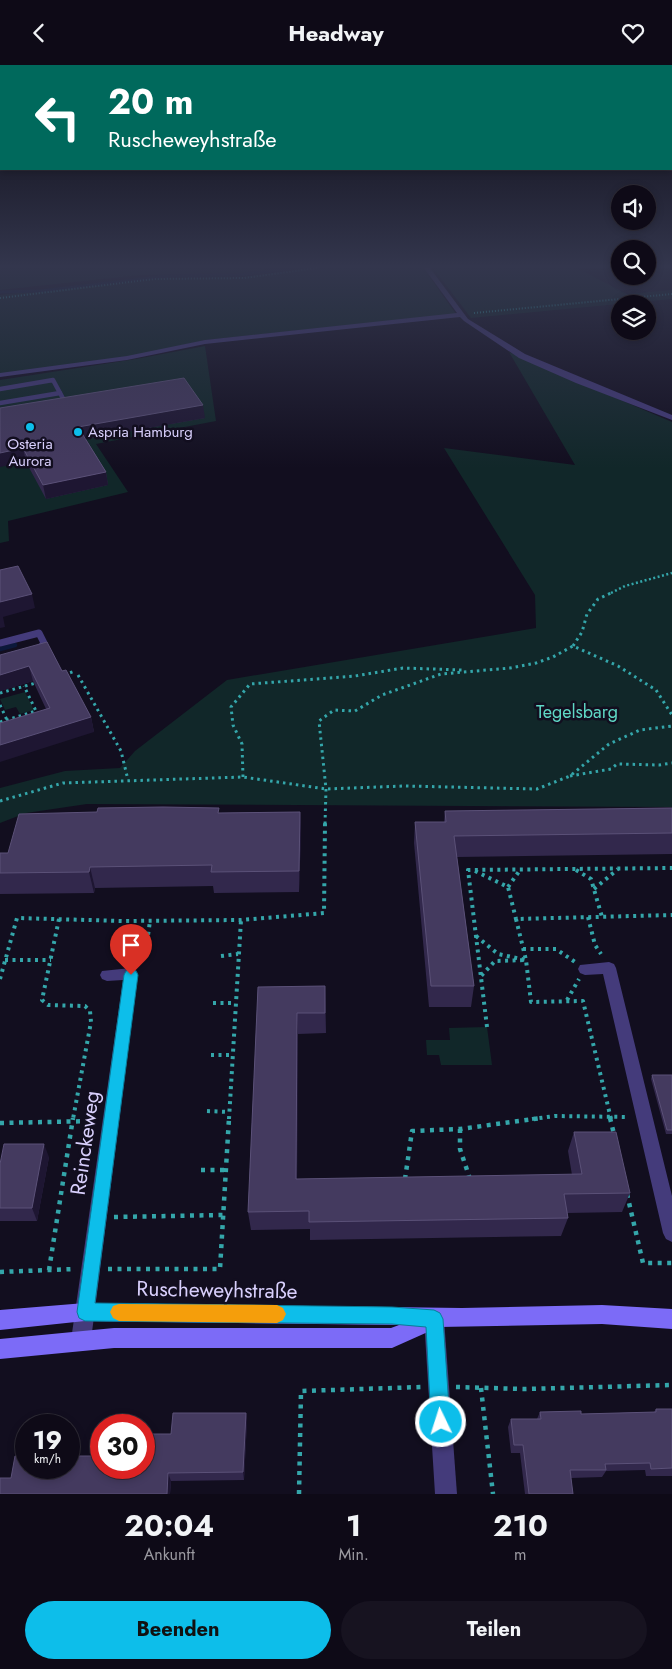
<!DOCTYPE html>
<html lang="de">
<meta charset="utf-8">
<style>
:root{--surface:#0e0a17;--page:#171320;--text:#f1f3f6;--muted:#9b9aa1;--line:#2e2b36;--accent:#0dbeea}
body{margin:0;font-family:Jost,sans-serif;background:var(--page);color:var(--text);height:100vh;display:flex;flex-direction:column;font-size:19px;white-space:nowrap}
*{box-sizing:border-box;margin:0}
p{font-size:16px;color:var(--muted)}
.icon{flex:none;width:28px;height:28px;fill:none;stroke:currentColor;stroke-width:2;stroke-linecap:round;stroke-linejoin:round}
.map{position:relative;height:1429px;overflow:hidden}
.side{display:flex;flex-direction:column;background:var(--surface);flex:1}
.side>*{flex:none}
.top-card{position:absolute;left:0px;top:0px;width:672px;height:105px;box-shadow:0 2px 8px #0003,0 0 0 1px var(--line);background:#00695c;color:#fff;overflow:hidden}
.fabs{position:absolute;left:611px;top:120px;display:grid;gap:10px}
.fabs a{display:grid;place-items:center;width:45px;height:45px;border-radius:50%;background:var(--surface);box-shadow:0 2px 8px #0003,0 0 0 1px var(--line);font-size:25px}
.speed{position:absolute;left:15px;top:1349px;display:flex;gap:10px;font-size:25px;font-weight:700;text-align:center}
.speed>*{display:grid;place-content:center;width:65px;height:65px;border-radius:50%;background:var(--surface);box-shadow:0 2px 8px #0003,0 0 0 1px var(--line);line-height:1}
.speed small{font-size:12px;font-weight:400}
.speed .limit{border:8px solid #d22;background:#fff;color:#111}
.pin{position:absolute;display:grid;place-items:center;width:42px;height:42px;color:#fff;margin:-51px -21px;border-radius:50% 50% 50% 0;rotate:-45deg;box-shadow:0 0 5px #0007}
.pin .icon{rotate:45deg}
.me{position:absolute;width:55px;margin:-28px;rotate:356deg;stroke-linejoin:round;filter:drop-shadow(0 0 4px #0008)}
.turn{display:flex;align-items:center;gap:18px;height:105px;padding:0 25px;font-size:22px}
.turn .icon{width:65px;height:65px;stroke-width:2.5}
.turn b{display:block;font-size:35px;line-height:42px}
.eta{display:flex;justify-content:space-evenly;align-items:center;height:85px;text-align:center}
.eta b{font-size:30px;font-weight:700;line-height:35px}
.action{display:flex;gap:10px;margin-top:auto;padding:10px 25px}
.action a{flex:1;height:58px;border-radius:30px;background:var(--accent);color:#111;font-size:20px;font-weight:700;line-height:58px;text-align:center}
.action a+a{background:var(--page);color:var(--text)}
header{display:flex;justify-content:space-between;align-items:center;height:65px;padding:0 25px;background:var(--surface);font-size:22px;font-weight:700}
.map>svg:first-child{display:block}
.green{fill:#112729}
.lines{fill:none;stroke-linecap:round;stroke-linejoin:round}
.stream-far1{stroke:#0c183a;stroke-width:3}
.stream{stroke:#0c183a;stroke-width:4.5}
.path-far4{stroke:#34a6aa;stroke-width:2;stroke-dasharray:1 2;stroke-linecap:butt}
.path-far3{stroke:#34a6aa;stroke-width:2.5;stroke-dasharray:2 2.5;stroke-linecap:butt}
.path-far2{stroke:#34a6aa;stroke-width:3;stroke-dasharray:2.5 4;stroke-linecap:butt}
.path-far1{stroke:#34a6aa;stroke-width:4;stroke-dasharray:3 4.5;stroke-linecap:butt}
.path{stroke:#34a6aa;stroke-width:4.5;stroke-dasharray:4 5.5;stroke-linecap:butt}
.lane-far1{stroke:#443b7b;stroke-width:4.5}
.lane{stroke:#443b7b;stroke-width:7}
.street{fill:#443b7b;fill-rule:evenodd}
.secondary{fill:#7c6bf7;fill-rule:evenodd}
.wall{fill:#32284c}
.shaded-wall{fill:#1e1632}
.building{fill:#443a5f;stroke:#5b5178}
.route{fill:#0dbeea;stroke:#087c98}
.slow{fill:#f59e0b}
.poi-dot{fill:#0dbeea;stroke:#120e1f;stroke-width:2}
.labels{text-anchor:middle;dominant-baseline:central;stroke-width:5;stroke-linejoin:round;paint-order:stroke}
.far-poi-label{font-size:15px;fill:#d8cffc;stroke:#120e1f;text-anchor:start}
.park-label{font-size:18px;fill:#5fd7c5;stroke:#120e1f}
.near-street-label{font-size:21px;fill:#d8cffc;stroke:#120e1f}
</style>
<header><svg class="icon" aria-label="back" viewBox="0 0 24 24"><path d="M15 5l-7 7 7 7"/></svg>Headway<svg class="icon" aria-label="heart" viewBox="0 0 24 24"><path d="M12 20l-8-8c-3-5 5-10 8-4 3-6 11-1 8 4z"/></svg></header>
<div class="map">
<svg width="672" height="1429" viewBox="0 0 672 1429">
<rect width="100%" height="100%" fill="#120e1f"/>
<!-- green -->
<g class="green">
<path d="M0 203H276L239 208 140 210 0 225Z"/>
<path d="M309 203H423L456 249 206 275 128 292 0 309V230L157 213 243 212Z"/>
<path d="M433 203H577L627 229 672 225V234L471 253Z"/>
<path d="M205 281 216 356 96 379 128 427 8 456 9 476 0 478V315L136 294Z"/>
<path d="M509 287 672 357V742L87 739 26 748 0 758V723L65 706 120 703 135 686 227 615 536 563 535 530 444 383 575 400Z"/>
<path d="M25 627 34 645 20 649 16 642 5 645 0 634Z"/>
<path d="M487 962 492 1000H441L439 990H427L426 975H450L449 963Z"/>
</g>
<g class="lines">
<!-- stream-far1 -->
<path class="stream-far1" d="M0 227 41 226 168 211 239 210 293 203"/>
<!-- stream -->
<path class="stream" d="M0 584 15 580"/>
<!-- path-far4 -->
<g class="path-far4">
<path d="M0 233 154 214 244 213 317 203"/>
<path d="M474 248 672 229"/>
</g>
<!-- path-far3 -->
<path class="path-far3" d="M611 528 625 521 672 508"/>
<!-- path-far2 -->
<g class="path-far2">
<path d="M573 581 582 567 587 549 598 534 613 527"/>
<path d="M64 610 75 606"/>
<path d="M78 610 121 686 128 715"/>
<path d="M0 628 36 618"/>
<path d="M0 640 7 655"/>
<path d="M0 657 36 646 24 621"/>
<path d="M570 711 611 704 617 699 659 700 672 698"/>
<path d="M243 712 242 679 233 660 231 642 250 619 355 611 403 603 462 605"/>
<path d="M0 736 63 718 243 712 326 724 405 721 537 724 570 711 609 679 640 665 672 661"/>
<path d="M325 759 326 724 319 656 334 645 355 646 382 630 441 609 510 603 536 598 553 592 573 581 618 601 656 625 672 650"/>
</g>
<!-- path-far1 -->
<g class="path-far1">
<path d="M576 805 591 814 602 852"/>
<path d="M475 806 508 822 516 854"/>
<path d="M508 822 520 805"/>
<path d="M594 824 618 804"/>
<path d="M588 852 595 880 601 889"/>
<path d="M59 854 42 935 48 940 85 941 90 946 91 957 73 1054"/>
<path d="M476 871 498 889 526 895 495 896 481 911"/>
<path d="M523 884H556L575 897"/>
<path d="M221 891 238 889"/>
<path d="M145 892 150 856"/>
<path d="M5 895H51"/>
<path d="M0 914 17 853 123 856 241 855 324 848 325 758"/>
<path d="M567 935 579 914"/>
<path d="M213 938H235"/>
<path d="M487 962 468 805 672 803"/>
<path d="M211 990H232"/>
<path d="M207 1046 229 1047"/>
<path d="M229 1054 241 855"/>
<path d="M532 1054 555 1051 628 1052"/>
<path d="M611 1054 583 936 531 937 526 895 516 854 672 850"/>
</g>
<!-- path -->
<g class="path">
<path d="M610 1053 614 1069"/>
<path d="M0 1058 95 1056"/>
<path d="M460 1064V1084L470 1114"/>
<path d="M201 1105H226"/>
<path d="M405 1114 412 1066 460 1064 541 1053"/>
<path d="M627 1129 643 1198H672"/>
<path d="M114 1152 223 1150"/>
<path d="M108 1204H220L229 1053"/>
<path d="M49 1205 73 1053"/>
<path d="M0 1207 74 1204"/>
<path d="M456 1322 525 1324 672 1320"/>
<path d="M481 1323 493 1429"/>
<path d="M299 1429 301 1326 422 1322"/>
</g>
<!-- lane-far1 -->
<g class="lane-far1">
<path d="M0 324 53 315 66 339 63 340"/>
<path d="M0 338 60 328"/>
</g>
<!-- lane -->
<path class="lane" d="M0 578 39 568 44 578 39 585"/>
<!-- street -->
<g class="street">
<path d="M424 203H430L468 254 525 289 672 350V355L576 318 519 293 464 256 460 252 205 279 127 295 0 312V308L127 291 205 275 457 248Z"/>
<path d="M609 897 614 899 616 903 672 1131V1177L666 1174 663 1168 603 909 585 910 580 908 578 904 580 900Z"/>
<path d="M131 903 136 905 138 909 91 1275 88 1282 81 1285 74 1282 71 1275 123 915 107 916 102 914 100 910 102 906Z"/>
<path d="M434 1244 441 1247 444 1254 457 1429H435L424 1254 427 1247Z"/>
</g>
<!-- secondary -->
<path class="secondary" d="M85 1238 462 1243 602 1240 672 1244V1264L602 1259 439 1262 392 1283H114L0 1294V1274L114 1263H391L399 1260 85 1256 0 1265V1245Z"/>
</g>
<!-- wall -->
<g class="wall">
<path d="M0 343 205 353 86 374 106 407 108 420 46 434 26 397Z"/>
<path d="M0 590 62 606 91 652 94 667 46 644 33 616 0 626Z"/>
<path d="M672 743V789L457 792 474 921 471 942H429L414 778 415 757H444L445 746Z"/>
<path d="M300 747 301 768 299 827 214 828 213 821 95 823 94 828 0 829V788H8L219 748Z"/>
<path d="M325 921 326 968 298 969 297 1114 572 1110 568 1086 574 1067 630 1128 622 1147 567 1148 568 1153 561 1171 310 1175V1164L251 1165 248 1147 258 922Z"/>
<path d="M652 1010H672V1069H666L651 1014Z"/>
<path d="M49 1092 37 1156H0V1099Z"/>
<path d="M656 1344H672V1411H646L645 1405 606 1406 602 1412 571 1413 573 1429H525L520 1388H511L508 1362 511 1354H537L540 1347 581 1349 654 1347Z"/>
<path d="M246 1348 247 1356 244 1415 171 1416 170 1429H0L11 1413 96 1391Z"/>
</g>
<!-- shaded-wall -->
<g class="shaded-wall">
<path d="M203 340 205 353 80 375 78 362Z"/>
<path d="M23 383 26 397 0 402V388Z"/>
<path d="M106 407 108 420 46 434 43 420Z"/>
<path d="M32 529 35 543 3 552 5 562 0 563V537Z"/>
<path d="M29 601 33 616 0 626V610Z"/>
<path d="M91 652 94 667 0 697V680Z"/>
<path d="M300 747 301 768 299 827V806Z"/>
<path d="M90 802 95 823 94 828 89 807Z"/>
<path d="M297 948 298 969 297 1132 296 1114Z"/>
<path d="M44 1079 49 1092 37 1156 32 1143Z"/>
<path d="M246 1348 247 1356 244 1415 243 1407Z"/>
<path d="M168 1408 171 1416 170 1429H167Z"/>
</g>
<!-- building -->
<g class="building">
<path d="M184 313 203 340 78 362 106 407 43 420 23 383 0 388V343Z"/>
<path d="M18 501 32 529 0 537V505Z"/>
<path d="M47 577 62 606 66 605 91 652 0 680V658L50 643 29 601 0 610V590Z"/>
<path d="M163 742 219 743 218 748 300 747 299 806 211 807 212 800 90 802 89 807 0 808V788H8L19 749 97 747 98 743Z"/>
<path d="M672 743V768L454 771 474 921H431L415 757H446L445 746Z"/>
<path d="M325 921V948H297L296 1114 582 1109 574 1067H616L630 1128 564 1129 568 1153 309 1157V1146L248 1147 258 922Z"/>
<path d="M652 1010H672V1065H667Z"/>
<path d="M4 1079H44L32 1143H0V1099Z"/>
<path d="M656 1344H672V1403L651 1404 650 1398 605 1399 606 1405H570L573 1429H529L523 1380H514L511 1354H541L540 1347 581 1346V1349L656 1347Z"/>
<path d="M173 1348H246L243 1407 168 1408 167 1429H0V1413H11L15 1391H26V1402H69V1391H96L99 1369H101V1402H144V1369H171Z"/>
</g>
<!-- sky -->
<linearGradient id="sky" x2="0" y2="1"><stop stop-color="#0a0811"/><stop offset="0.5" stop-color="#33364d"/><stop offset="1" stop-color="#33364d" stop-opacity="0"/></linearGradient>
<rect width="672" height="403" fill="url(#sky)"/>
<!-- route -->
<path class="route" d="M131 904 136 906 138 910 95 1238 392 1242 434 1245 440 1248 443 1254 450 1357 447 1364 441 1366 434 1364 431 1357 426 1262 392 1259 85 1256 79 1253 77 1247 124 910 126 906Z"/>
<!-- slow -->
<path class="slow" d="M119 1239 277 1240 283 1243 286 1249 283 1255 277 1258 119 1256 113 1253 110 1247 113 1241Z"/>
<!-- markers -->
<g class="poi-dot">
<circle cx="30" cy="362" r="5"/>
<circle cx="78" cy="367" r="5"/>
</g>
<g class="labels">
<!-- far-poi labels -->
<g class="far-poi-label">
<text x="88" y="367">Aspria Hamburg</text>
<text x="30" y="379" text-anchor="middle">Osteria<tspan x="30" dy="17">Aurora</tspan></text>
</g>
<!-- park labels -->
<g class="park-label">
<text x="577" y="647">Tegelsbarg</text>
</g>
<!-- near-street labels -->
<g class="near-street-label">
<text transform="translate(85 1078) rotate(-82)">Reinckeweg</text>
<text transform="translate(217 1225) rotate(1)">Ruscheweyhstraße</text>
</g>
</g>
</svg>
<div class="fabs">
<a><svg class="icon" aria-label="sound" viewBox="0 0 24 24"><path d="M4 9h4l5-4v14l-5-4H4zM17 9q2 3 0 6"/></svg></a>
<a><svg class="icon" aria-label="search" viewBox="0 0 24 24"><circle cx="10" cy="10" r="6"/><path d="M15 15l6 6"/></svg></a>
<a><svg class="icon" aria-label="layers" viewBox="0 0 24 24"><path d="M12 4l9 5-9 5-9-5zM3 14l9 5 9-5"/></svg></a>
</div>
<div class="speed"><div>19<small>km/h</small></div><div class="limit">30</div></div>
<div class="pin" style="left:131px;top:910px;background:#d93025"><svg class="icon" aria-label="arrive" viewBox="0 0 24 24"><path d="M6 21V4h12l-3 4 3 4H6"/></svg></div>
<svg class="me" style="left:441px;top:1357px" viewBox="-20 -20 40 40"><circle r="17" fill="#0dbeea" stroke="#fff" stroke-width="3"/><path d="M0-11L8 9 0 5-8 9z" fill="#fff"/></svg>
<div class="top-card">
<div class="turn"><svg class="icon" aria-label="left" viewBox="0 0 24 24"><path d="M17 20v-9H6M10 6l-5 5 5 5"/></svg><div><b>20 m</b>Ruscheweyhstraße</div></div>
</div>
</div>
<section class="side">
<div class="eta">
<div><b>20:04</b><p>Ankunft</p></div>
<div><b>1</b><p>Min.</p></div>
<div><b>210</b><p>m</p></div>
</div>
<div class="action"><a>Beenden</a><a>Teilen</a></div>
</section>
